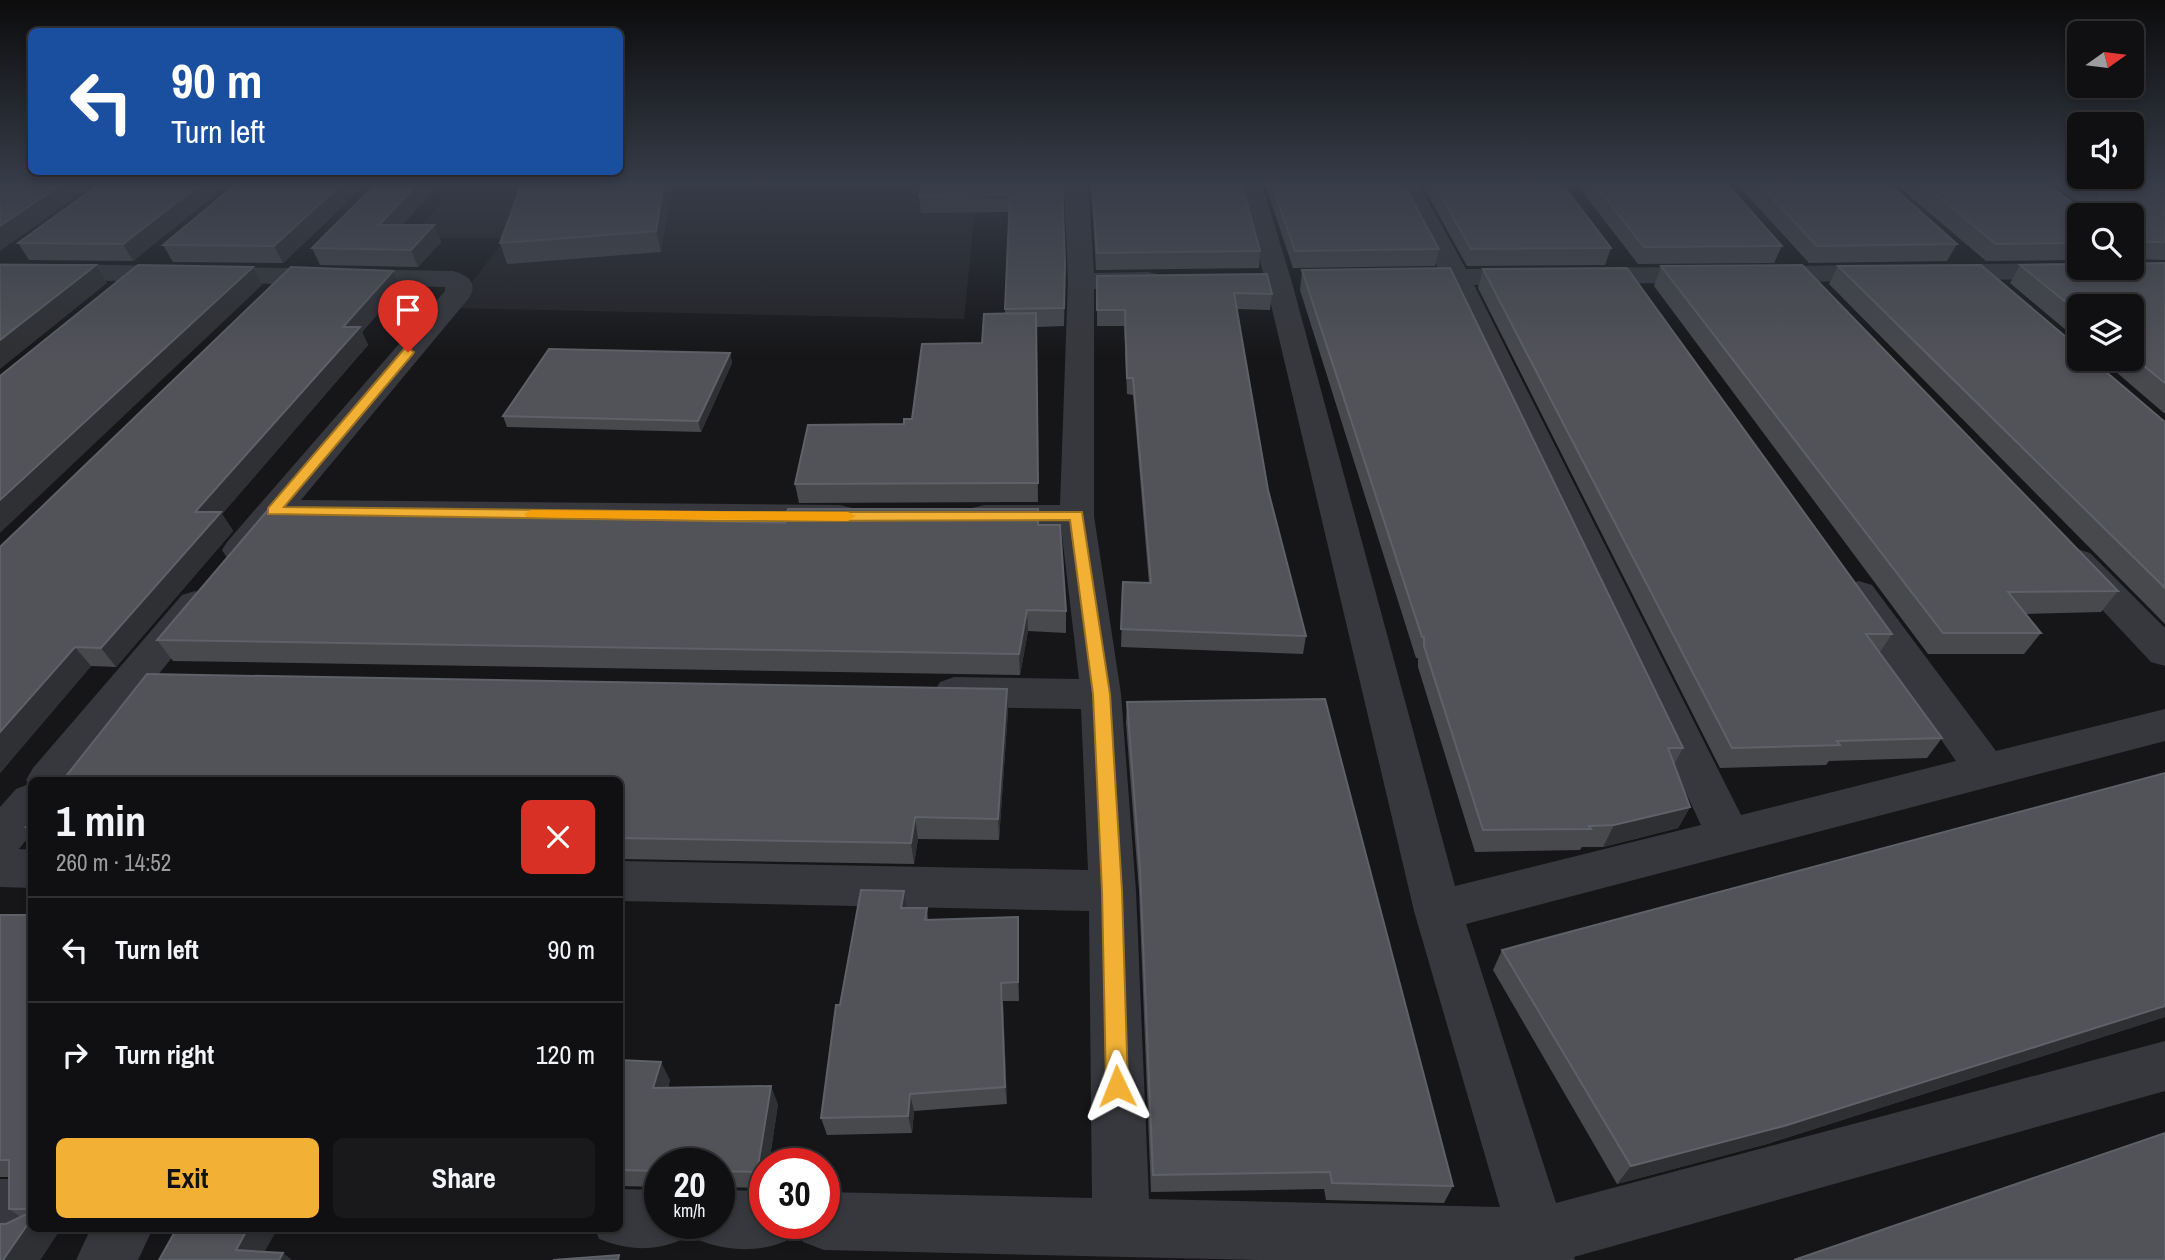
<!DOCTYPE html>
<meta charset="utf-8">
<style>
:root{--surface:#101012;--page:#19191b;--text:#f1f3f6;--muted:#9c9d9f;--line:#303032;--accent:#f2b134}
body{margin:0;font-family:"Archivo Narrow",sans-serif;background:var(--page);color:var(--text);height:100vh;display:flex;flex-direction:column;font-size:26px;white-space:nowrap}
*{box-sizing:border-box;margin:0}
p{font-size:23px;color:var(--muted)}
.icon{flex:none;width:38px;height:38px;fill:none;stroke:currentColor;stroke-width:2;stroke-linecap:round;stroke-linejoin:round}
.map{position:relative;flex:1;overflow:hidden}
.drawer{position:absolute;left:28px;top:777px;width:595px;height:455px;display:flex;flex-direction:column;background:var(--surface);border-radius:10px;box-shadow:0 4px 10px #0003,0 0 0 2px var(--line)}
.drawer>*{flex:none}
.guide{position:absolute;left:28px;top:28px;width:595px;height:147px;border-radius:10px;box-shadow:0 4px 10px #0003,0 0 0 2px var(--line);background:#1a4fa0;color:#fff;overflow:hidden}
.needle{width:46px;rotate:76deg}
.buttons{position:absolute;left:2067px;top:21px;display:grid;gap:14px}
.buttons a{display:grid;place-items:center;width:77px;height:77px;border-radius:10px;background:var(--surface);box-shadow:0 4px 10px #0003,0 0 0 2px var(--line);font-size:35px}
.speed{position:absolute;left:644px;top:1148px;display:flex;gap:14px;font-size:35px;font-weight:700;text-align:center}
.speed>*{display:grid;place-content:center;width:91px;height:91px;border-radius:50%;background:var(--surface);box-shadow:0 4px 10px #0003,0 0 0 2px var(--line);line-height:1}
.speed small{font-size:18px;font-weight:400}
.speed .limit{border:10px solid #d22;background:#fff;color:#111}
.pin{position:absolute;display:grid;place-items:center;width:60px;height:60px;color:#fff;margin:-72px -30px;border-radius:50% 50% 50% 0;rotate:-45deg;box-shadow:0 0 7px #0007}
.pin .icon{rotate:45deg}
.me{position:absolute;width:77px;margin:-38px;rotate:358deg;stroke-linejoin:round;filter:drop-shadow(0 0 5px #0008)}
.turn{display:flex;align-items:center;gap:24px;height:147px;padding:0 28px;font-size:32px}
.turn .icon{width:91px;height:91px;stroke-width:2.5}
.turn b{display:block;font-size:49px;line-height:60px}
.round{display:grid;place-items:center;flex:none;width:74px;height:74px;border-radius:10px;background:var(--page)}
.headline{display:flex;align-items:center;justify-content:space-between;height:119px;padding:0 28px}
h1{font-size:42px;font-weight:700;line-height:52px}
.action{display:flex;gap:14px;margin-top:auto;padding:14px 28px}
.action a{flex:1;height:80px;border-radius:10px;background:var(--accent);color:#111;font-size:28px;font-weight:700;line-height:80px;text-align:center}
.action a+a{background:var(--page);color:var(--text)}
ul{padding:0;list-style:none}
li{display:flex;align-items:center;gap:21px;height:105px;padding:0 28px;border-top:2px solid var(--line)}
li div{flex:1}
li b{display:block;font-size:26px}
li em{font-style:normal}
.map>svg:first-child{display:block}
.built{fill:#222225}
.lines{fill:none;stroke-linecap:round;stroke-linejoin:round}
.minor{fill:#37383d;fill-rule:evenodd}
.wall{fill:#47494d}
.shaded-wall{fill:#2f3033}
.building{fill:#525359;stroke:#5f6168;stroke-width:2}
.route{fill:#f2b134;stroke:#9d7322;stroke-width:2}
.slow{fill:#f59e0b}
</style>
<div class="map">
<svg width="2165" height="1260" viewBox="0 0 2165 1260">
<rect width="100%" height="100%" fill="#161618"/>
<!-- built -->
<path class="built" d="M460 181H978L964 319 452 308 506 238H410Z"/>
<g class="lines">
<!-- minor -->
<g class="minor">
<path d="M1064 181H1088L1094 273 1148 272 1157 274 1161 280 1157 286 1094 289V516L1121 694 1136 891 1149 1199 1500 1207 1414 911 1265 279 1237 181H1261L1291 279 1455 886 1701 825 1447 286 1392 284 1388 278 1392 272 1439 270 1393 181H1417L1466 269 2079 263V268H2132V262H2165V278L1474 285 1741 815 1956 761 1840 594 1846 585 1859 581 1872 585 1996 751 2165 709V741L1466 924 1556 1203 2165 1041V1091L1574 1257 1575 1260H1260L824 1250 803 1242 796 1223H824V1192L1092 1198 1089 911 620 901V861L1088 870 1081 709 954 707 940 702 934 692 940 682 954 677 1079 679 1061 527H984L972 524 967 516 972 508 984 505H1060L1068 281Z"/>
<path d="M0 263 453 271C467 275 479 282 469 298L301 500 840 505 852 508 857 516 852 524 840 527 283 522C266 542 257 566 227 558L222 550 227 542 445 291V287L0 279Z"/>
<path d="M2077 549 2090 553 2165 628V666L2151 662 2064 569 2059 561 2064 553Z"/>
<path d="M195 591 208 595 214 604 208 613 73 780H32V833L19 849 32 850V888L0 887V807L16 789 29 784 26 780 33 768 182 595Z"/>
<path d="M0 1179H32V1228H52L32 1237H0Z"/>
<path d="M620 1189 660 1190V1223H687L681 1240C652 1252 628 1250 599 1239L595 1228H620Z"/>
<path d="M719 1190 765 1191V1223H793L786 1241C757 1253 727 1251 698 1240L692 1223H719Z"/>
<path d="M91 1228H153L138 1260H76Z"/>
</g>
</g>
<!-- wall -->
<g class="wall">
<path d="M104 181H232L133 261 29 260 18 243Z"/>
<path d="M240 181H369L283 263 173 262 163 245Z"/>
<path d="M442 181 402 225H434L441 242 418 267 320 265 312 248Z"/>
<path d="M672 181 661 252 507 264 500 243Z"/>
<path d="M1062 181 1065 281 1064 326 1036 327 1038 502 799 503 795 484 912 419 982 343 1005 313 1010 212 921 213 919 196Z"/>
<path d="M1091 181H1241L1260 251 1259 268 1096 270Z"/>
<path d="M1264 181H1402L1439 249 1435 266 1293 268Z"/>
<path d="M1420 181H1560L1611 248 1605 265 1467 266Z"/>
<path d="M1574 181H1724L1782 246 1774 263 1638 264Z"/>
<path d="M1734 181H1886L1957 244 1947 261 1809 263Z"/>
<path d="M1892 181H2045L2079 208 2086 209 2050 181H2165V260L2133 259 2132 262V215H2079V260L1986 261Z"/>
<path d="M2165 263V414L2101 359H2132V306H2079V341L2010 283 2020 265Z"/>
<path d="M1661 266 2118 591 2101 612 2025 614 2041 633 2024 654H1928L1654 286Z"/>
<path d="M1838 266 2165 422V624L1829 284Z"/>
<path d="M1483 269 1892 634 1880 652 1942 738 1927 758 1829 761 1826 765 1720 768 1478 288Z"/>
<path d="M1302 270 1683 748 1674 765 1690 807 1678 828 1603 847H1582L1580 850 1475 852 1418 667V658H1416L1300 290Z"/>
<path d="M393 271 400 288 362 332 368 345 222 514 233 531 116 667 91 666 0 773V547Z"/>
<path d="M1097 276 1272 294 1270 310 1237 309 1268 490 1306 636 1303 654 1121 647 1123 582 1149 583 1133 395 1127 394 1124 326H1097Z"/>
<path d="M730 353 732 363 701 432 507 427 503 416Z"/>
<path d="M785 523 1038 525 1066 611V633L1028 631 1020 675 173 661 157 640Z"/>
<path d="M1007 689 1008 710 999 840 918 839 914 864 620 859V780Z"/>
<path d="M1127 702 1453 1186 1444 1203 1326 1200 1324 1189 1151 1192 1139 891 1126 723Z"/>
<path d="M2165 773V1017L1767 1144 1617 1184 1493 970 1502 950Z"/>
<path d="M907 908H927L928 920 1019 936V1001H1003L1007 1104 914 1111 912 1133 827 1135 821 1118 840 1005Z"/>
<path d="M0 915 32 1228H61L40 1260H0L6 1224 21 1217 9 1209V1177H0Z"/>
<path d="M620 1060 670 1080 668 1088 778 1104 769 1164H765V1188L719 1187V1164H660V1187L620 1186Z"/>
</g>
<!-- shaded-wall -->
<g class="shaded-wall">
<path d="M66 181H99L0 251V226Z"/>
<path d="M204 181H232L133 261 123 244Z"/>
<path d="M345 181H369L283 263 274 246Z"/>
<path d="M420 181H442L386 242 379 225Z"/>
<path d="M664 181H672L661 252 656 231Z"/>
<path d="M434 225 441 242 418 267 411 250Z"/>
<path d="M96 265 107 283 0 369V340Z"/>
<path d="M253 267 262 285 0 533V500Z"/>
<path d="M393 271 400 288 362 332 368 345 222 514 233 531 116 667 101 648 195 512 343 327Z"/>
<path d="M730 353 732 363 701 432 698 421Z"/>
<path d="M1027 610 1028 631 1020 675 1019 654Z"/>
<path d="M75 647 91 666 0 773V732Z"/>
<path d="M1007 689 1008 710 999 840 998 819Z"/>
<path d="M1690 807 1678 828 1603 847 1614 825Z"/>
<path d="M915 817 918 839 914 864 911 843Z"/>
<path d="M904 891 907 910 901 908Z"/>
<path d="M1018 917 1019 936V1001L1018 982Z"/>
<path d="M1001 983 1003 1001 1007 1104 1005 1087Z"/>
<path d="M2165 1006V1017L1767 1144 1617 1184 1631 1166Z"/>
<path d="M661 1062 670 1080 663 1105 653 1088Z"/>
<path d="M771 1086 778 1104 769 1164H765V1188L757 1172Z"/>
<path d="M910 1094 914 1111 912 1133 908 1116Z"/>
<path d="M32 1218V1228H61L40 1260H3Z"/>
<path d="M248 1228H278L260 1260 236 1250Z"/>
<path d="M283 1253 292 1260H279Z"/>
</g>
<!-- building -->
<g class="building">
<path d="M0 181H66L0 226Z"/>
<path d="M104 181H204L123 244 18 243Z"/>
<path d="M240 181H345L274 246 163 245Z"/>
<path d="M379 181H420L379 225H434L411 250 312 248Z"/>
<path d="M523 181H664L656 231 500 243Z"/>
<path d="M922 181H1062L1065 263 1064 308 1005 309 1010 195 919 196Z"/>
<path d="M1092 181H1241L1260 251 1097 253Z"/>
<path d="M1271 181H1402L1439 249 1295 251Z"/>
<path d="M1433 181H1560L1611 248 1471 249Z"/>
<path d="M1592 181H1724L1782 246 1644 247Z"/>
<path d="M1756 181H1886L1957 244 1817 246Z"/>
<path d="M1919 181H2045L2079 208 2091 210 2092 201 2101 200V196L2081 181H2165V242H2143L2141 248H2132V215H2079V243L1996 244Z"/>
<path d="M2165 263V383L2132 356V306H2079V313L2020 265 2079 264V268H2132V264Z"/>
<path d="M0 265H96L0 340Z"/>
<path d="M138 265 253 267 0 500V376Z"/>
<path d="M1802 265 2118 591 2008 592 2041 633H1943L1661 266Z"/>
<path d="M1981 265 2079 348V359H2091L2165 422V588L1838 266Z"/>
<path d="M291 267 393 271 343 327H360L195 512H221L101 648 75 647 0 732V547Z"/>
<path d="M1450 268 1683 748H1668L1690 807 1614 825 1589 826 1591 829 1483 830 1424 646V637H1422L1302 270Z"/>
<path d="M1627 268 1892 634H1866L1942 738 1837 741 1840 745 1732 748 1483 269Z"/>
<path d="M1267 274 1272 294 1234 293 1268 490 1306 636 1121 629 1123 582 1151 583 1133 378H1127L1125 310H1097V276Z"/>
<path d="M1036 313 1038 483 795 484 808 425 904 424V419H912L922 344 982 343 984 314Z"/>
<path d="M549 349 730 353 698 421 503 416Z"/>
<path d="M788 509H1038V525H1060L1066 611 1027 610 1019 654 157 640 267 511 785 523Z"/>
<path d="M147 674 1007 689 998 819 915 817 911 843 620 838V780H63Z"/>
<path d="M1325 699 1453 1186 1332 1183 1330 1172 1153 1175 1140 870 1127 702Z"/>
<path d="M2165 773V1006L1784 1126 1631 1166 1502 950Z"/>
<path d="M32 820V828L26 827Z"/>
<path d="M861 890 904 891 901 908H927L925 920 1018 917V982L1001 983 1005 1087 910 1094 908 1116 821 1118 836 1005H840Z"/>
<path d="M0 915H32V1218L3 1260H0V1224H6L29 1213 26 1209H9V1160H0Z"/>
<path d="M620 1060 661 1062 653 1088 771 1086 757 1172 719 1171V1164H660V1171L620 1170Z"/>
<path d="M2165 1133V1260H1794Z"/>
<path d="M177 1228H248L236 1250 283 1253 279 1260H159Z"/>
<path d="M619 1255 618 1260H553Z"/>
</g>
<!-- sky -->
<linearGradient id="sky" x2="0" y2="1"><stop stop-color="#0c0c0d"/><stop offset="0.51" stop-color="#363c48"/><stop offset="1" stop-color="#363c48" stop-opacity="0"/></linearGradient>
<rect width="2165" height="358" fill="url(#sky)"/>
<!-- route -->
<path class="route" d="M408 348 414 352 413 354 284 507 724 512H1082L1110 694 1122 891 1128 1086 1125 1094 1117 1097 1110 1094 1106 1086 1102 891 1093 694 1070 520 724 521 268 514V508L404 349Z"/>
<!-- slow -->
<path class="slow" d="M531 510 848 512 856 516 848 521 526 517 524 514Z"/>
</svg>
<div class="buttons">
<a><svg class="needle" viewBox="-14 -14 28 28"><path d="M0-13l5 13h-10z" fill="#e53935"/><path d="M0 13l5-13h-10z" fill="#9c9d9f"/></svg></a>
<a><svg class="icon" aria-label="sound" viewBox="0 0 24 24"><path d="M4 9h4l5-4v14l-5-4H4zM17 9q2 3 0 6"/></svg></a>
<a><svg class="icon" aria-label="search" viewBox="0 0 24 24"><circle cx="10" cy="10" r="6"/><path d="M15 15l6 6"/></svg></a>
<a><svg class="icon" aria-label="layers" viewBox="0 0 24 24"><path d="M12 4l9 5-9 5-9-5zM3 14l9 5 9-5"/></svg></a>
</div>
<div class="speed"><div>20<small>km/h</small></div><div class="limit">30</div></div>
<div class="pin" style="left:408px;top:352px;background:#d93025"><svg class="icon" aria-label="arrive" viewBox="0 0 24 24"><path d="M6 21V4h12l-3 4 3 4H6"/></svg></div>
<svg class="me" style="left:1117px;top:1086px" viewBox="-20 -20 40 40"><path d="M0-17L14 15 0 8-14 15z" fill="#f2b134" stroke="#fff" stroke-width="4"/></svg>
<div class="guide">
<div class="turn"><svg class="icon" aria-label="left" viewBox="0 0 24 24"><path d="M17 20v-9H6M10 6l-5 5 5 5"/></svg><div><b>90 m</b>Turn left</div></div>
</div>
<section class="drawer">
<div class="headline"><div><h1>1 min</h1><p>260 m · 14:52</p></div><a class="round" style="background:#d93025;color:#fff"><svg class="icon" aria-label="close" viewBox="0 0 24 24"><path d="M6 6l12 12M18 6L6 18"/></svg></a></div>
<ul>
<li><svg class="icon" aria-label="left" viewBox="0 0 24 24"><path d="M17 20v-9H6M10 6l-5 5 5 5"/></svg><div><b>Turn left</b></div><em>90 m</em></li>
<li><svg class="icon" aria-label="right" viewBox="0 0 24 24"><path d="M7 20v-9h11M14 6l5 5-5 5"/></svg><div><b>Turn right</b></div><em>120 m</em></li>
</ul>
<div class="action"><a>Exit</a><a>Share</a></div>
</section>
</div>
